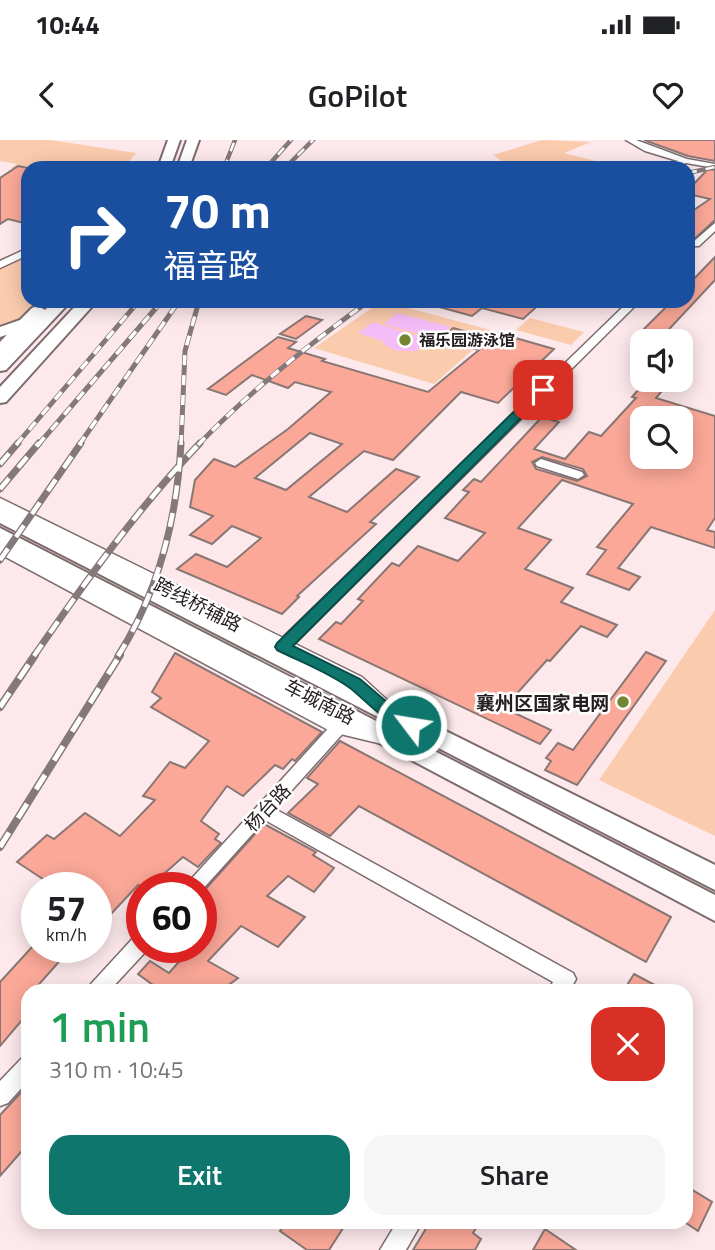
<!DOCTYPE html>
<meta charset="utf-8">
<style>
:root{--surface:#fff;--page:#f6f6f6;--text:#202124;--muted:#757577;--accent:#0f766e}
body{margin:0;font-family:"Titillium Web","Noto Sans SC",sans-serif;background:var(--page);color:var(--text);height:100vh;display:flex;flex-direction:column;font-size:26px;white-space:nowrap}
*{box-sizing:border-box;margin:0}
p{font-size:23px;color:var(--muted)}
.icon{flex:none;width:38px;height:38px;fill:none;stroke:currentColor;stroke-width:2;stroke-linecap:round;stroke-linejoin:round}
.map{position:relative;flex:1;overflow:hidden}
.drawer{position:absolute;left:21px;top:844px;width:672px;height:245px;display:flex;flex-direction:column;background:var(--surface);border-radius:21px;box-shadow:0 4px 18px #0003}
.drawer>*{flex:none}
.guide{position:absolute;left:21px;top:21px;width:674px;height:147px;border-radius:21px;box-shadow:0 4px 18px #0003;background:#1a4fa0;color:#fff;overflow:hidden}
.tools{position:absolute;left:630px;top:189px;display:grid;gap:14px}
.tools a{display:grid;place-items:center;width:63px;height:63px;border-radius:14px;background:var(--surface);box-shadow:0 4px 18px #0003;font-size:35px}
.speed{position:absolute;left:21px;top:732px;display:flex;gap:14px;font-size:35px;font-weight:700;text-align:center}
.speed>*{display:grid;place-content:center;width:91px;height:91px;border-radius:50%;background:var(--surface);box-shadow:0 4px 18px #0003;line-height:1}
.speed small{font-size:18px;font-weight:400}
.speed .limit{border:10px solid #d22;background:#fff;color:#111}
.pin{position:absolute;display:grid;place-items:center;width:60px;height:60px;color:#fff;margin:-30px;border-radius:14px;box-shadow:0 4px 10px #0006}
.me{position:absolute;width:77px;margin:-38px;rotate:301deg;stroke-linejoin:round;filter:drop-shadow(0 0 5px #0008)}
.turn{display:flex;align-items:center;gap:24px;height:147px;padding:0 28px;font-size:32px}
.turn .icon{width:91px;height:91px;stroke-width:2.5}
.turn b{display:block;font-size:49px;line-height:60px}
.round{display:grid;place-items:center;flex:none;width:74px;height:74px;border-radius:21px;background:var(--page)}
.summary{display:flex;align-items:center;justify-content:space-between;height:119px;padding:0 28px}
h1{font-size:42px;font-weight:600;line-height:52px;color:#1e9e55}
.button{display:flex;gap:14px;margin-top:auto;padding:14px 28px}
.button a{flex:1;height:80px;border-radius:21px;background:var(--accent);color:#fff;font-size:28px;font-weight:600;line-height:80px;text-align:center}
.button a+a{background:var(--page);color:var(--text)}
.status{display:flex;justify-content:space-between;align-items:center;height:49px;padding:0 35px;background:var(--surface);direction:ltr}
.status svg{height:19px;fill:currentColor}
header{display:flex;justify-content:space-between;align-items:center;height:91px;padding:0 28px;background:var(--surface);font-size:32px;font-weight:600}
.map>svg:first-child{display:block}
.green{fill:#fbcbad}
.water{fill:#f5bdf8}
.building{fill:#fba898;stroke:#887774;stroke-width:2;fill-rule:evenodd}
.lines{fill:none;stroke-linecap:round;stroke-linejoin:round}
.street-casing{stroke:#7c6b6d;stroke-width:3}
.secondary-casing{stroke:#7c6b6d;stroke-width:3}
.primary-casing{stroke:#7c6b6d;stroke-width:4}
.street{fill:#fff;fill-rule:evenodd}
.secondary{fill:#fff;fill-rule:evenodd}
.primary{fill:#fff;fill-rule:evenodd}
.rail-far3-casing{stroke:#857879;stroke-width:4.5}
.rail-far2-casing{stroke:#857879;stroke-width:5}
.rail-far1-casing{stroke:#857879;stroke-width:7}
.rail-casing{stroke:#857879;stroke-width:8}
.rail-far3{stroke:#fff;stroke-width:2.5;stroke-dasharray:9;stroke-linecap:butt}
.rail-far2{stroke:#fff;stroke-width:3.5;stroke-dasharray:10;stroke-linecap:butt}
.rail-far1{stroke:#fff;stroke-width:4.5;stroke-dasharray:14;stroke-linecap:butt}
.rail{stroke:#fff;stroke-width:5;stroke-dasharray:17;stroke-linecap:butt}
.route{fill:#0f766e;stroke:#0a4d48;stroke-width:2}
.poi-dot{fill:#748534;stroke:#fff;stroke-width:2.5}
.labels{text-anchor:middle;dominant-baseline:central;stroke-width:5;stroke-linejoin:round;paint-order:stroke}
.far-poi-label{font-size:16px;font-weight:bold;fill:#251e1f;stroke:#fff;text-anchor:start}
.street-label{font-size:19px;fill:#251e1f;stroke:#fff}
.poi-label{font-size:19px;font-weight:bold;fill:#251e1f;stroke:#fff;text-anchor:end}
</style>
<div class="status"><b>10:44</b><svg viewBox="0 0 49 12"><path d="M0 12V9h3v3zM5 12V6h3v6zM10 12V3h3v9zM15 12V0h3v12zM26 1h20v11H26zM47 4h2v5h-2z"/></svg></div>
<header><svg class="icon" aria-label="back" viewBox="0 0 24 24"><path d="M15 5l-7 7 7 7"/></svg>GoPilot<svg class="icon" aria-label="heart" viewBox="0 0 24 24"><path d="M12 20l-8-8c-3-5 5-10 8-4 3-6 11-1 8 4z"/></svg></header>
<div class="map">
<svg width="715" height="1110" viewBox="0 0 715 1110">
<rect width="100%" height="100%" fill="#fde9eb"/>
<!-- green -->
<g class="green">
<path d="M0 0H50L136 13 126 25 116 23 107 28H28V31L11 28 17 24 0 21Z"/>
<path d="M542 0 591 2 564 13 623 28H526L528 22 505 23 493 15Z"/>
<path d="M28 111V161H48L0 211V125Z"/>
<path d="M382 161 494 191 434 244 314 208Z"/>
<path d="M530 178 584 192 571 205 516 190Z"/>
<path d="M715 470V696L599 640Z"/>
</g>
<!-- water -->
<g class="water">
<path d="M397 173 451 187 437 199 384 184Z"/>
<path d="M373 182 430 200 416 211H397L383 204V201L358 193Z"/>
</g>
<!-- building -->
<g class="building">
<path d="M644 0H715V21L688 16Z"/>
<path d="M18 26 28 28V84L8 79 0 84V38Z"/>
<path d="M708 29 715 30V80L688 105V74L710 59 688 54V50Z"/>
<path d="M715 117V140L658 201H632L672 161H688V145Z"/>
<path d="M433 161H543L523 179 482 168 472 176 432 165Z"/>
<path d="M306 176 322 180 296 199 280 194Z"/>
<path d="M453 188 492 199 498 193 554 209 498 263 461 252 393 320 364 311 309 357 347 372 396 329 419 337 370 382 376 384 297 456 299 457 282 474 177 429 196 414 227 427 261 398 232 386 212 404 190 395 213 376 190 367 195 340 214 319 235 327 288 289 331 252 295 242 288 248 252 235 226 255 208 249 278 197 296 202 288 208 325 219 322 221 428 252 479 210 440 200ZM310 293 342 304 286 350 255 338Z"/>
<path d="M647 240 666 246 656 258 715 276V378L707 390 715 392V408L651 387 618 428 640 437 629 450 587 434 606 410 597 407 633 364 562 340 518 388 551 400 525 429 573 448 561 462 617 485 607 497 581 486 550 521 547 520 504 568 551 590 540 604 319 499 336 482 341 484 363 461 358 459 392 423 399 426 418 406 458 421 485 393 445 378 469 352 463 350 474 339 481 342 542 277 559 282 534 309 565 319 589 292 601 296 636 258 632 257ZM642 278H681V317H642ZM542 317 583 329 587 336 577 341 536 329 532 322Z"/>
<path d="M646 512 666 521 577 645 545 630 551 621 546 618 558 603 573 610Z"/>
<path d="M175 513 322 592 295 621 292 619 283 629 275 625 243 656 227 646 201 681 219 694 215 699 221 703 198 727 183 717 149 747 138 745 96 790V747H55L17 722 47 695 54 699 85 673 120 696 155 660 143 656 170 622 185 628 209 601 151 567 161 558 152 552Z"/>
<path d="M340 601 671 777 646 822 359 666 330 696 288 673 318 644 307 638Z"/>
<path d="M264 684 316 712 313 715 334 728 314 752 288 736 267 756 305 777 278 807 241 786 208 821 238 838 222 850H160L138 834 150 821 169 833 192 807H201V781L214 767 201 758V754Z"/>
<path d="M32 807H72L34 850H28V873L0 906V842Z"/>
<path d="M634 834 664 850H624Z"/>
<path d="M28 945V1004L0 1036V975Z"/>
<path d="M686 1046 712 1062 698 1091 686 1083Z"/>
<path d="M286 1082H347L329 1110H307L280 1091Z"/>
<path d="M430 1082H480L473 1093 481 1099 475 1110H413Z"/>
<path d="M545 1089 576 1110H533Z"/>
</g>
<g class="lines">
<!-- street casing -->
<g class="street-casing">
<g id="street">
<path d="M626 0H636L687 19 715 24V28L686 23 671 28H658L678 21 645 11Z"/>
<path d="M715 83V91L699 106H693V102Z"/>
<path d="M28 108V115L0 128V121Z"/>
<path d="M629 161H640L287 511H277L274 507 277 503Z"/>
<path d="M541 319 582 332 584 335 578 339 537 326 535 323Z"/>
<path d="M340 580 346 582 348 586 346 590 275 669 573 833 576 839 570 850H549L553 842 265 680 201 751V747H184L334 582Z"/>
<path d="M142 794V807L149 808 110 850H88L91 844 135 796Z"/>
<path d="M28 916V941L8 963 0 966V941L21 919Z"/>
<path d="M397 1082H422L406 1110H380Z"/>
</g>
</g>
<!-- secondary casing -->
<g class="secondary-casing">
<g id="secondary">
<path d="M26 178 34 183 31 186 6 214 0 216V202L21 180Z"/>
<path d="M0 358 362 537 397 569 393 575C375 580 359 560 346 549L0 371Z"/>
<path d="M0 400 346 579 390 589 394 595 390 601 382 604 332 592 0 414Z"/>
</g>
</g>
<!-- primary casing -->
<g class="primary-casing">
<g id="primary">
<path d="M168 0H180L170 28H158Z"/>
<path d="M187 0H199L189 28H177Z"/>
<path d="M54 161H71L6 230 0 231V216L28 188 0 197V187L20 180 32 168 38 166 45 170Z"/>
<path d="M80 161H97L6 262 0 263V247Z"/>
<path d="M0 369 715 725V750L0 383Z"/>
<path d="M0 388 715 755V781L0 402Z"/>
</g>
</g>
<!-- street -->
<use href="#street" class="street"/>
<!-- secondary -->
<use href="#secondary" class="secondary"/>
<!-- primary -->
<use href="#primary" class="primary"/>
<!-- rail-far3 casing -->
<g class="rail-far3-casing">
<g id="rail-far3">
<path d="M224 28 235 0"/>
<path d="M266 28 291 0"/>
<path d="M285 28 313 0"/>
<path d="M688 33 715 27"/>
</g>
</g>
<!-- rail-far2 casing -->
<g class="rail-far2-casing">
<g id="rail-far2">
<path d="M16 305 139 161"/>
<path d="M38 305 162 161"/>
<path d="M79 305 179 161"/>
<path d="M181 305 185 211 199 161"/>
<path d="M198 305C250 251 308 205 369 161"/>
</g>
</g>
<!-- rail-far1 casing -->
<g class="rail-far1-casing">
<g id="rail-far1">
<path d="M0 324 18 303"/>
<path d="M0 349 39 303"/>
<path d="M0 420 81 303"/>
<path d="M34 516C85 442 138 368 200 303"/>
<path d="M118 516C158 453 177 378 181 303"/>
</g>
</g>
<!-- rail casing -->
<g class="rail-casing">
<g id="rail">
<path d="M0 567 35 515"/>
<path d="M0 707 120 515"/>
</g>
</g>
<!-- rail-far3 -->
<use href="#rail-far3" class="rail-far3"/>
<!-- rail-far2 -->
<use href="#rail-far2" class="rail-far2"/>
<!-- rail-far1 -->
<use href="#rail-far1" class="rail-far1"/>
<!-- rail -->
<use href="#rail" class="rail"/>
</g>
<!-- route -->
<path class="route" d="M539 247 549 250 293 506 360 539 395 569 417 580 420 585 417 589C395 595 366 560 350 548 328 532 301 522 277 510L275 507 277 503Z"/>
<!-- markers -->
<g class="poi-dot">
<circle cx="405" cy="200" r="7"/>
<circle cx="623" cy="562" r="7"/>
</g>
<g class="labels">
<!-- far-poi labels -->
<g class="far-poi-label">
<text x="419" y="200">福乐园游泳馆</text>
</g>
<!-- street labels -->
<g class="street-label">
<text transform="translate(198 464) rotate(27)">跨线桥辅路</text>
<text transform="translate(320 561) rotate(27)">车城南路</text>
<text transform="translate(267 667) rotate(-47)">杨台路</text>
</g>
<!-- poi labels -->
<g class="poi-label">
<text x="609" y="562">襄州区国家电网</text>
</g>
</g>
</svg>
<div class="tools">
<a><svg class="icon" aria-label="sound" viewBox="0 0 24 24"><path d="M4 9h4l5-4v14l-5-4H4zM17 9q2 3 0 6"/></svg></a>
<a><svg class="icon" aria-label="search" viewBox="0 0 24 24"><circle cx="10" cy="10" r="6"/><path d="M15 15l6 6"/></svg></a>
</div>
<div class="speed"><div>57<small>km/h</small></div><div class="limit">60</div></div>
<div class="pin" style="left:543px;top:250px;background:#d93025"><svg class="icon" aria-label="arrive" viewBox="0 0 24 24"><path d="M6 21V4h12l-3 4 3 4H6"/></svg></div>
<svg class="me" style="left:411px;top:585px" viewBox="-20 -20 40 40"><circle r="17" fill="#0f766e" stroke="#fff" stroke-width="3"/><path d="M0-11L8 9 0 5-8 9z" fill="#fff"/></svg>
<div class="guide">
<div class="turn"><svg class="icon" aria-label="right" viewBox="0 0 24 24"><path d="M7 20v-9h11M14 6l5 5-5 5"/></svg><div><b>70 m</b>福音路</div></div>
</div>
<section class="drawer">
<div class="summary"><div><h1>1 min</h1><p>310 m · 10:45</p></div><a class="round" style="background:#d93025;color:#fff"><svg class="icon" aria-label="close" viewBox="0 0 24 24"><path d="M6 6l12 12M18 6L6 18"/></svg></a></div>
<div class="button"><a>Exit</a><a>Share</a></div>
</section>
</div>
